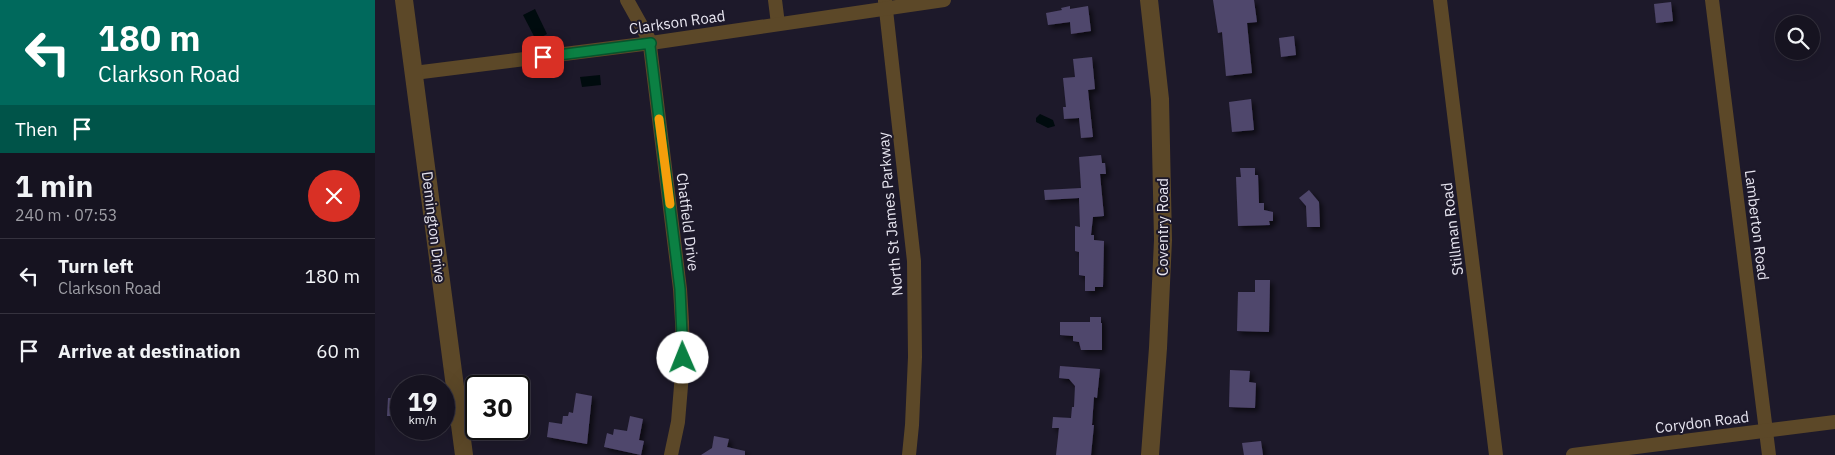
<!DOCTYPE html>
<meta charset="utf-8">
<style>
:root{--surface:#161320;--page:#23202d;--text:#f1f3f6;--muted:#9e9ea5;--line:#35323e}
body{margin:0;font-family:"IBM Plex Sans",sans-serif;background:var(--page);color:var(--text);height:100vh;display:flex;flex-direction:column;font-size:19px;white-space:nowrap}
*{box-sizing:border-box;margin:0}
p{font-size:16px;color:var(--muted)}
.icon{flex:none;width:28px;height:28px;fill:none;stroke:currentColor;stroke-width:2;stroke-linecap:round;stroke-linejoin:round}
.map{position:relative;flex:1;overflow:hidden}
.panel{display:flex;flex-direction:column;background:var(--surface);width:375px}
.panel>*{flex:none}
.top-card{background:#00695c;color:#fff;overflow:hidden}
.fabs{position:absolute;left:1400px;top:15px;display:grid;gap:10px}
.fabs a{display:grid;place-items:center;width:45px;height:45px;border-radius:50%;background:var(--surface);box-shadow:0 5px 20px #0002,0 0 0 1px var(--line);font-size:25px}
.speed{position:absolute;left:15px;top:375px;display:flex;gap:10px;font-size:25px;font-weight:700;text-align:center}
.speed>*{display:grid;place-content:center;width:65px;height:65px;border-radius:50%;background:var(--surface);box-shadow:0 5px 20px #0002,0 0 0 1px var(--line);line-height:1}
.speed small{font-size:12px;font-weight:400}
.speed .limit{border:2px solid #111;border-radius:8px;background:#fff;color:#111}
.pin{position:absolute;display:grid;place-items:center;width:42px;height:42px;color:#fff;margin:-21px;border-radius:10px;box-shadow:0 2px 8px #0006}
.me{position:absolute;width:55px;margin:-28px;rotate:359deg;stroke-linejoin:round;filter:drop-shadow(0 0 4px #0008)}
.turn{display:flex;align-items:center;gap:18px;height:105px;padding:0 15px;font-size:22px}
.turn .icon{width:65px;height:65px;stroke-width:2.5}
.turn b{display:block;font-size:35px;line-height:42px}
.then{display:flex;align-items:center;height:48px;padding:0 15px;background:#0003;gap:10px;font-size:19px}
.round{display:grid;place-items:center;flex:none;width:52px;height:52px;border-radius:26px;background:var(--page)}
.summary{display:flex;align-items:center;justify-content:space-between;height:85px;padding:0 15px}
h1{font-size:30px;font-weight:700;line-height:38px}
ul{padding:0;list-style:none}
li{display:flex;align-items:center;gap:15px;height:75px;padding:0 15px;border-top:1px solid var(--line)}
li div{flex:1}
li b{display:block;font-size:19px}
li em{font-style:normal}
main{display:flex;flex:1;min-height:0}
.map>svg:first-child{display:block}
.water{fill:#000b0e}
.building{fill:#50476c;filter:url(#shadow)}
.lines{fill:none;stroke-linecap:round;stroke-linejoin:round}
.minor{stroke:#5c4828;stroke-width:14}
.tertiary{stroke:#5c4828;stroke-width:18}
.route-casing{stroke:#07532c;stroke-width:12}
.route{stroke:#0b8043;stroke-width:9}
.slow{stroke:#f59e0b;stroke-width:9}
.labels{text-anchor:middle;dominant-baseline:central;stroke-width:4;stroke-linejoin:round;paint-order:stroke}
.street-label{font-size:15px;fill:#e7e5f0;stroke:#1d192a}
</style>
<main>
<section class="panel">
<div class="top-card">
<div class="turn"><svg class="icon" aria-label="left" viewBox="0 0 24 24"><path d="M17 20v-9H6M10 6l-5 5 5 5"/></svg><div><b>180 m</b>Clarkson Road</div></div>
<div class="then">Then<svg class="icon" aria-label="arrive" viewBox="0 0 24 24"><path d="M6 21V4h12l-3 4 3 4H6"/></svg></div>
</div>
<div class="summary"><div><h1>1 min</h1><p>240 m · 07:53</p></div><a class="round" style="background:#d93025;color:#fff"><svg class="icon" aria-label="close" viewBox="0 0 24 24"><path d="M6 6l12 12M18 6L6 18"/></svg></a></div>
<ul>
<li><svg class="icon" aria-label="left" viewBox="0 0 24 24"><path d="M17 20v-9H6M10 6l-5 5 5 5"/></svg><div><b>Turn left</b><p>Clarkson Road</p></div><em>180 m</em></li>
<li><svg class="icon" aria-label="arrive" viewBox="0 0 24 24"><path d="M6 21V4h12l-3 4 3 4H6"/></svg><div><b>Arrive at destination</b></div><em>60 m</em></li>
</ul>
</section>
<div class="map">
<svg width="1460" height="455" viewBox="0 0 1460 455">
<defs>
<filter id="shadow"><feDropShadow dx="3.5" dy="3.5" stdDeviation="2.5" flood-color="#0009"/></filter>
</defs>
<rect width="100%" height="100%" fill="#1d192a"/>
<!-- water -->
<g class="water">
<path d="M160 9 172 34 161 40 148 15Z"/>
<path d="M225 75 226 85 207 87 205 77Z"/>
<path d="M665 114 678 120 680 126 673 128 661 122V118Z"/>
</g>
<!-- building -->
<g class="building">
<path d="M838 0H879L882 22 872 23 877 73 851 76 847 32 843 33Z"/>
<path d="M1296 2 1298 21 1281 23 1279 4Z"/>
<path d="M695 6V9L713 6 716 31 696 34 695 22 673 25 671 13 687 10 686 8Z"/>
<path d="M919 36 921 55 906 57 904 38Z"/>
<path d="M717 57 720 89 713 90 718 137 706 138 704 118 689 119 688 107H691L688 78 700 77 698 59Z"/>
<path d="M876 99 879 130 857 132 854 102Z"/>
<path d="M726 155 727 163H730L731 174H725L729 216 718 217 716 235H719V240L729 241 728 287H720V291H710V276L704 275V252L700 251V226L705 227 704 198 670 200 669 190 706 188 704 157Z"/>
<path d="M865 168H880V175H883L884 203H889V210L898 212V221H894L895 225 863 226 861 177H866Z"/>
<path d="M934 190 944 202 945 227H932L931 206 924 198Z"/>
<path d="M880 280H895L894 332 862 331 863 292H880Z"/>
<path d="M715 317H726V323H727V350H706L704 342 698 341V336L685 335V322H715Z"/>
<path d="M685 366 725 369 722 398 719 397 717 425H719L716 455H681L684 428H677L678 417 696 418 697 407H699L700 386 694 379 684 378Z"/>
<path d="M855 370 875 371 874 382 881 383 880 408 854 407Z"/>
<path d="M201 393 217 396 212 444 172 437 174 422 187 424 188 416H193L194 412 198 413Z"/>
<path d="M13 398H26V416H12Z"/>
<path d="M255 416 268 419 264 440 269 441 266 455 229 447 232 433 238 435 239 429 252 431Z"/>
<path d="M339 436 354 439 352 447 370 451V455H326L337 448Z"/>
<path d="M886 441 888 455H869L867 443Z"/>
</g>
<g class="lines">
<!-- minor -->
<g class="minor">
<path d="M252 0 276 43 275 46 305 289 307 322 308 358 306 386 303 422 296 455"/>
<path d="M400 0 403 24"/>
<path d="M1065 0 1121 455"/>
<path d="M1337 0 1394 455"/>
<path d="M510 1 539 261 540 357 537 425 534 455"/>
<path d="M39 73 276 43 569 0"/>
<path d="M1198 455 1460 422"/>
</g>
<!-- tertiary -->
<g class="tertiary">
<path d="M29 0 89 455"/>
<path d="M774 0 785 99 788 240 783 348 775 455"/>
</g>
</g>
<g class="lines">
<!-- route casing -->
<g class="route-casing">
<path id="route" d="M168 57 276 43 275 46 305 289 308 358"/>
</g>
<!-- route -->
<use href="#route" class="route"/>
<!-- slow -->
<path class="slow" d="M284 119 295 204"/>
</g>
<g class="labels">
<!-- street labels -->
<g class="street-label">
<text transform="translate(302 22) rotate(-8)">Clarkson Road</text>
<text transform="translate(515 214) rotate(-95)">North St James Parkway</text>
<text transform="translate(313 222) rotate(83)">Chatfield Drive</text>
<text transform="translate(1382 225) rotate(83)">Lamberton Road</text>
<text transform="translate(59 227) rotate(83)">Demington Drive</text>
<text transform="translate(787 227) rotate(-90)">Coventry Road</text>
<text transform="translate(1077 229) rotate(-97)">Stillman Road</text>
<text transform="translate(1327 422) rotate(-7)">Corydon Road</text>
</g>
</g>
</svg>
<div class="fabs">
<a><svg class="icon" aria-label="search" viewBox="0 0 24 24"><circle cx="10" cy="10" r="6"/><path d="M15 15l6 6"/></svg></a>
</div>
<div class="speed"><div>19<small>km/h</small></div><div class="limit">30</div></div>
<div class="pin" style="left:168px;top:57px;background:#d93025"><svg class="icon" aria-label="arrive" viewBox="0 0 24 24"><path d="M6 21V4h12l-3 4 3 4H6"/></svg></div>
<svg class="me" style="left:308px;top:358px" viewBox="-20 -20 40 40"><circle r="19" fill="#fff"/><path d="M0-13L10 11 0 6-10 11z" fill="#0b8043"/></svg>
</div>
</main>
